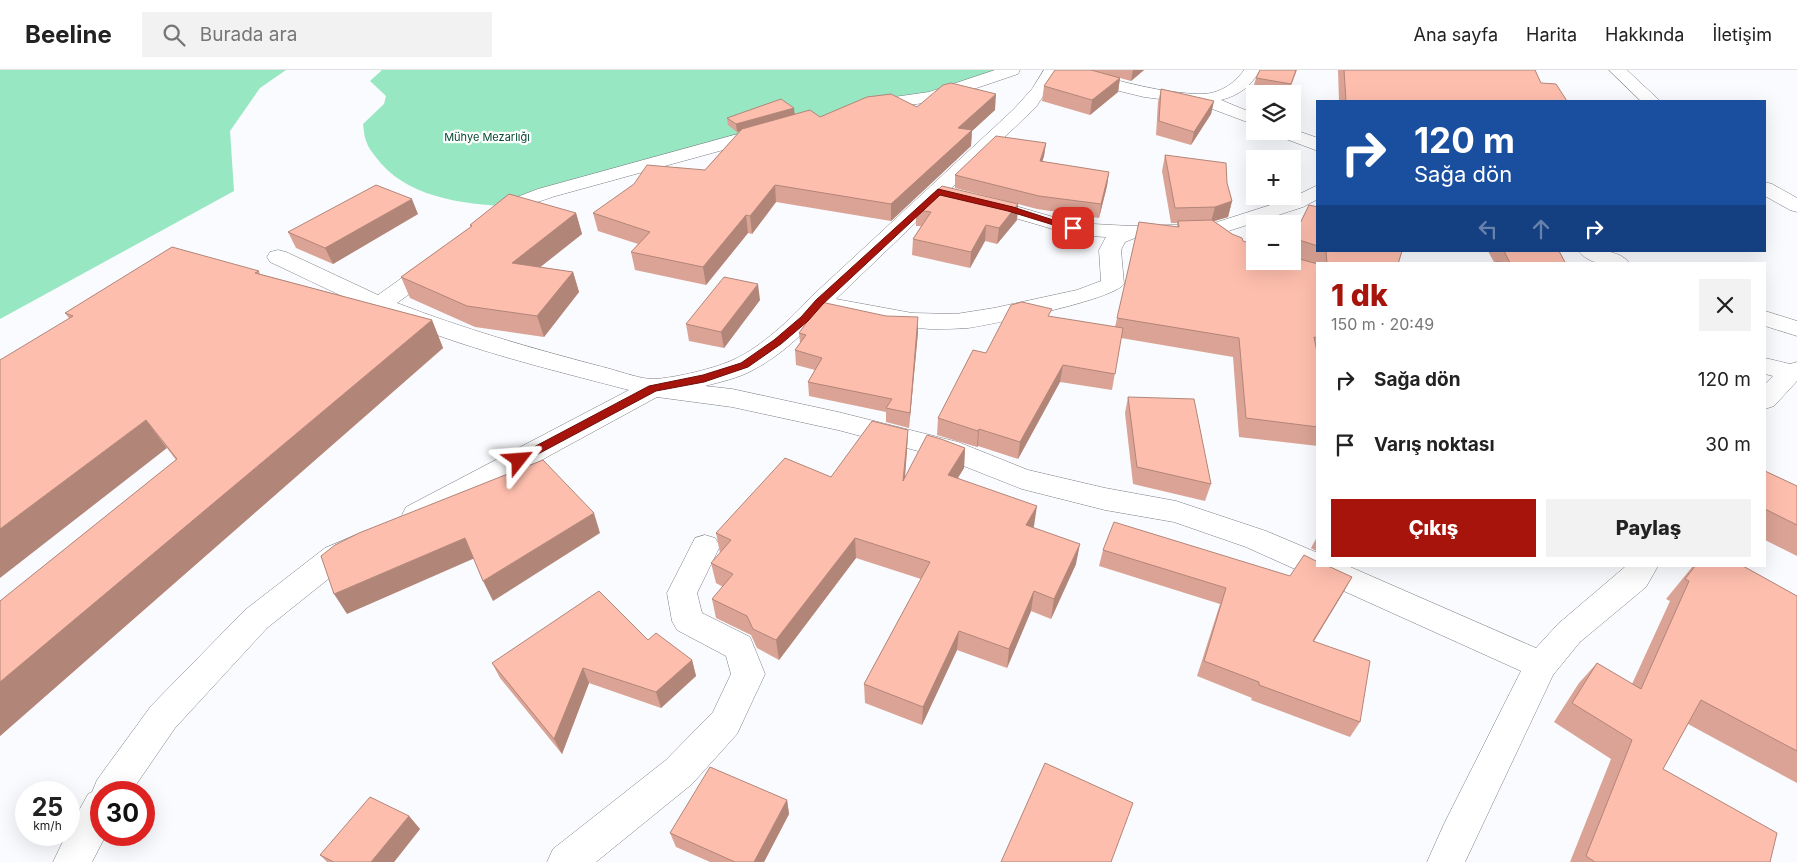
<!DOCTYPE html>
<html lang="tr">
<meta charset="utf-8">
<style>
:root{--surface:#fff;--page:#f2f2f2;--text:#222;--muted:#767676;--line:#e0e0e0;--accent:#a7140c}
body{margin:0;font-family:Inter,sans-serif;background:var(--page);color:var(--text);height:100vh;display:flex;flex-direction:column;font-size:19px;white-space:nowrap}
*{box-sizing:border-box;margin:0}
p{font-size:16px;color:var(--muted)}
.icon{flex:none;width:28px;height:28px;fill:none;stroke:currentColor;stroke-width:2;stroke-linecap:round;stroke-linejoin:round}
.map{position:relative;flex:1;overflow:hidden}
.drawer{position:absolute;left:1316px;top:192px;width:450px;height:305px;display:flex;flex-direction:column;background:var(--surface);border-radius:0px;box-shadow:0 5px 20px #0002}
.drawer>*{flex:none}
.hud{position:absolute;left:1316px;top:30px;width:450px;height:152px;border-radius:0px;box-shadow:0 5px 20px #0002;background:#1a4fa0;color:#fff;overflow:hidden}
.tools{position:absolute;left:1246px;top:15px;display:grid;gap:10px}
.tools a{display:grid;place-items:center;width:55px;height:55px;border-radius:0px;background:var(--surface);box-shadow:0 5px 20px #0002;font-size:25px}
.speed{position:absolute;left:15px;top:711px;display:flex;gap:10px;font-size:25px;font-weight:700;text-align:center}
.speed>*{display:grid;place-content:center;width:65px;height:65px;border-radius:50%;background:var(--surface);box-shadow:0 5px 20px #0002;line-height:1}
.speed small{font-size:12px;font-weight:400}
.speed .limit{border:8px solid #d22;background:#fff;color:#111}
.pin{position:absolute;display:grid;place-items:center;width:42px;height:42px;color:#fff;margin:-21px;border-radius:10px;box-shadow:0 2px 8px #0006}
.me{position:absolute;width:55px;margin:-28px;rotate:62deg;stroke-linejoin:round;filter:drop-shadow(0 0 4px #0008)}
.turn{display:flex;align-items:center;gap:18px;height:105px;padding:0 15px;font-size:22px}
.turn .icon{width:65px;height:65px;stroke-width:2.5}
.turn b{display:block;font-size:35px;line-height:42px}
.lanes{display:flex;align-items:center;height:48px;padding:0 15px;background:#0003;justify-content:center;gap:25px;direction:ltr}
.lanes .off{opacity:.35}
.round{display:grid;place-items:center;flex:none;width:52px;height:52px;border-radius:0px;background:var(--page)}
.headline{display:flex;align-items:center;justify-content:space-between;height:85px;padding:0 15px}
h1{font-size:30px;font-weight:800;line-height:38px;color:var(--accent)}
.primary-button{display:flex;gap:10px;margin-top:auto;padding:10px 15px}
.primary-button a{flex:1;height:58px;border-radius:0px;background:var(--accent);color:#fff;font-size:20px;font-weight:800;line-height:58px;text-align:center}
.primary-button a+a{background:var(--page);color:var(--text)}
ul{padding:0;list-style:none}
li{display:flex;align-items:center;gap:15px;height:65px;padding:0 15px}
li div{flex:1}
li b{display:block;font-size:19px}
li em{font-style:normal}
header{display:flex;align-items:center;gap:30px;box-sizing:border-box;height:70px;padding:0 25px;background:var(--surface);border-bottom:1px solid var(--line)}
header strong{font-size:24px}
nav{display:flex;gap:28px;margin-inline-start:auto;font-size:18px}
.search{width:350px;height:45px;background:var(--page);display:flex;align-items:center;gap:12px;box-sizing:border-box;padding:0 18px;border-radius:0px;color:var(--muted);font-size:19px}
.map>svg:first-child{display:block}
.green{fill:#97e7c2}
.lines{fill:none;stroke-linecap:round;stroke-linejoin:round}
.street-casing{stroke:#7b7e83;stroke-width:1}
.street{fill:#fff;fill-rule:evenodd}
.wall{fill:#daa395}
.shaded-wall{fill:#b28579}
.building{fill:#febead;stroke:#b28579}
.route{fill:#a7140c;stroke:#6d0d08}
.labels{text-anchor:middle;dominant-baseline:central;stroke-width:4.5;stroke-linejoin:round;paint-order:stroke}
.far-park-label{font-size:11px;fill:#044a32;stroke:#fff}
</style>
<header>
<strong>Beeline</strong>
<div class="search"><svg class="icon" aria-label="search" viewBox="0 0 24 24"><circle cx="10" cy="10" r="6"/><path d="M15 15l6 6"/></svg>Burada ara</div>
<nav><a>Ana sayfa</a><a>Harita</a><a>Hakkında</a><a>İletişim</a></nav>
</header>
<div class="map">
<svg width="1797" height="792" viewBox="0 0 1797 792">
<rect width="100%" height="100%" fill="#fafbfe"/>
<!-- green -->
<g class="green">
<path d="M0 0H286L260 18 230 61 234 121 0 249Z"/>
<path d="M382 0H1012L932 27 877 33 511 136C463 135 404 127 375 86 372 82 368 77 367 73 364 67 364 60 363 54L384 34 386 26 370 11Z"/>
</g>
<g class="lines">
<!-- street casing -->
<g class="street-casing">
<g id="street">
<path d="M995 0H1020L1018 4 938 31 866 41 860 40 857 36 860 32 866 31 929 22Z"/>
<path d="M1044 0H1060L1036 37 836 229 912 243 956 244 994 238 1077 220 1101 211 1099 180 1106 167 1073 165 974 136 971 132 974 128 981 126 1074 153 1131 156 1211 154 1289 129 1318 115V129L1303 137 1213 166 1135 168 1125 172 1121 180 1124 214C1113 230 993 254 968 258 955 259 942 259 930 259 894 257 859 247 824 240 805 263 780 286 753 300 739 308 720 312 705 316L732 319 838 342 958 372 1028 400 1105 418 1176 431 1266 461 1318 483V496H1348L1536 578 1558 554 1626 496H1658L1646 517 1580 572 1553 605 1465 792H1427L1444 754 1521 601 1246 477 1174 452 1105 440 1022 419 941 387 838 360 732 337 657 327 426 453 416 456 406 453 402 445 406 437 629 320C564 303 498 287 434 264 378 245 324 217 270 192L267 187 270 182 278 180 286 182 378 225 427 190 435 188 443 190 446 195 443 200 397 233C464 259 531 278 599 296 613 299 642 310 654 309 675 308 717 298 735 289 761 277 792 248 811 227L1014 39 1032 19Z"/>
<path d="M1244 0H1260C1251 16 1240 25 1221 30L1255 44V55L1199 34 1144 27 1078 11 1075 7 1078 3 1084 2C1121 11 1164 24 1202 24 1218 24 1235 14 1244 0Z"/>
<path d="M1609 0H1627L1660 31H1641Z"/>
<path d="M767 56 774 58 776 62 774 66 552 127C542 131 528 134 519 140 506 148 507 159 489 154L486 150 504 132 538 119Z"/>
<path d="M1292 59 1318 68V81L1275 65 1273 61H1292Z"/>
<path d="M1765 112 1772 114 1797 128V142L1790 140 1765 126Z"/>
<path d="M1579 181C1596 181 1619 178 1630 194 1613 194 1590 197 1579 181Z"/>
<path d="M1765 241 1797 251V266L1765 256Z"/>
<path d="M1765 288 1790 294 1797 292V311L1774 336 1765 339V314L1773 306 1765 304Z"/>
<path d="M356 465 366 468 371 476 366 484 347 494 267 558 175 658 131 722H101V765H106L92 792H53L66 765H69V759L88 724 92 722 97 710 151 636 245 540 325 478Z"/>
<path d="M705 465 715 468 720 476 697 523 702 543 750 567 765 604 737 664 692 714 596 792H547L553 779 666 690 713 642 731 604 726 586 677 560 672 551 667 523 695 468Z"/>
</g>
</g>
<!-- street -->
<use href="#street" class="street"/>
</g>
<!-- wall -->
<g class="wall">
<path d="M1055 0H1144L1131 11 1120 8 1118 22 1090 45 1042 31 1044 16Z"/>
<path d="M1260 0H1297L1289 21 1254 15 1256 8Z"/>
<path d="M1338 0H1535L1541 13 1567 31H1339Z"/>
<path d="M1161 19 1214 31 1211 44 1191 75 1156 65 1158 32Z"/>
<path d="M917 37 995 40 972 61 971 76 891 151 776 132 752 164 748 163 706 215 635 200 631 182 638 174 598 161 593 143 705 100 740 61 737 62 728 55 727 48 795 45 820 47Z"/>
<path d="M1046 73 1044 86 1042 92 1109 102 1107 116 1099 148 1037 139 1018 134 1017 150 997 174 985 171 970 198 912 185 913 169 921 156H916V140L1006 131 955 118V105Z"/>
<path d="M1165 85 1227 113 1232 131 1228 147 1214 151 1232 164 1243 171 1292 191V169L1318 137V181H1402L1398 194H1318V376L1239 367 1233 287 1121 268 1112 320 1060 312 1018 389 978 376 977 377 937 365 938 348 986 283 1051 247 1115 257 1139 152 1177 157V153H1171L1162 101Z"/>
<path d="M576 143 582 164 540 197 573 202 579 222 544 267 475 257 410 228 401 207 471 157 470 155Z"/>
<path d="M418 144 333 194 296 178 288 162Z"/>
<path d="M1488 181H1559L1566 194H1495Z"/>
<path d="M259 201 260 204 432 250 443 278 0 666V531L176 390 65 243Z"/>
<path d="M760 230 724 278 689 271 686 254Z"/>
<path d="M918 262 909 358 886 352V342L809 326 808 312 815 300 796 295 795 280 800 273 799 263Z"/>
<path d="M1128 327 1211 414 1205 431 1133 414 1125 343Z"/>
<path d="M908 360 907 380 905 407 965 378 964 398 958 408 1034 456 1033 457 1076 494 1051 549 1031 541 1007 598 957 580 922 655 865 633 864 614 921 509 856 488 779 590 757 578 751 565 716 548 712 529 723 517 716 513 711 493 720 483 716 463 831 407Z"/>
<path d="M1765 401 1797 416V486L1765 470Z"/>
<path d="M1318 465V482L1311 478Z"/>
<path d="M1103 480 1290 506 1352 507 1343 523 1314 571 1360 652 1350 667 1251 630 1252 628 1197 606 1220 534 1099 496Z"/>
<path d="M1693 496H1743L1797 526V713L1688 654 1663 699 1770 792H1570L1611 689 1554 652 1579 613 1597 593 1632 614 1670 531 1666 529Z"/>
<path d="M648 570 692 590 696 606 661 638 589 613 562 684 500 608 492 593Z"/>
<path d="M787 730 789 744 764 792H710L676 777 670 763Z"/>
<path d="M409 746 420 759 394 792H327L320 785Z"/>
</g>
<!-- shaded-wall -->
<g class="shaded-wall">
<path d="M1133 0H1144L1131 11Z"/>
<path d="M1120 8 1118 22 1090 45 1092 30Z"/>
<path d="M996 24 995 40 972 61 971 76 891 151V134L958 58Z"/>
<path d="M1214 31 1211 44 1191 75 1194 62Z"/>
<path d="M794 38 795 46 737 62 736 54Z"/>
<path d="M1046 73 1044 86 1038 105 1040 91Z"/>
<path d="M1109 102 1107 116 1099 148 1101 134Z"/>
<path d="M775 115 776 132 752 164 750 146Z"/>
<path d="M412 129 418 144 333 194 325 178Z"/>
<path d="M1232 131 1228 147 1211 152 1215 137Z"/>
<path d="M1018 134 1017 150 997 174 999 158Z"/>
<path d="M576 143 582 164 519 214 512 193Z"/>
<path d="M746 145 748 163 706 215 703 197Z"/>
<path d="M986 155 985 171 970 198 971 182Z"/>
<path d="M573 202 579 222 544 267 537 246Z"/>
<path d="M758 214 760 230 724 278 721 262Z"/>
<path d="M918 247V262L909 358 910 343Z"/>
<path d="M432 250 443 278 0 666V612Z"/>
<path d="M1063 295 1060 312 1018 389 1020 372Z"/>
<path d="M146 350 167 378 0 508V459Z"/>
<path d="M979 359 978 376 977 377 978 361Z"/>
<path d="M908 360 907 380 903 431V411Z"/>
<path d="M965 378 964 398 947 425 948 405Z"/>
<path d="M1037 436 1034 456 1023 474 1026 455Z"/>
<path d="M594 443 600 463 493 531 483 511Z"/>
<path d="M465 468 475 488 347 544 334 524Z"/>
<path d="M855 468 856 488 779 590 776 570Z"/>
<path d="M1080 474 1076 494 1051 549 1054 529Z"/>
<path d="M1352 507 1343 523 1304 587 1313 571Z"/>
<path d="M1034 521 1031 541 1007 598 1009 579Z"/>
<path d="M959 561 957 580 922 655 923 637Z"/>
<path d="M692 590 696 606 661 638 656 622Z"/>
<path d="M583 598 589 613 562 684 554 669Z"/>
<path d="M787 730 789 744 764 792H754Z"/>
<path d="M409 746 420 759 394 792H371Z"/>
</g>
<!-- building -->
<g class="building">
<path d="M1055 0H1091L1120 8 1092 30 1044 16Z"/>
<path d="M1260 0H1296L1291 14 1256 8Z"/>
<path d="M1344 0H1535L1541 13 1556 14 1567 31H1346Z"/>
<path d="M951 13 996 24 958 58 972 60 891 134 775 115 750 146 746 145 703 197 631 182 650 162 593 143 634 114 647 95 705 100 742 59 810 40 820 47 867 27 891 24 917 37 943 15Z"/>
<path d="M1161 19 1214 31 1194 62 1159 51Z"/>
<path d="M781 29 794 38 736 54 727 48Z"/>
<path d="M996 66 1046 73 1040 91 1109 102 1101 134 1039 126 955 105Z"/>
<path d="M1165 85 1226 93 1227 113 1232 131 1215 137 1175 138Z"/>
<path d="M376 115 412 129 325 178 288 162Z"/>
<path d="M942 116 1018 134 999 158 986 155 971 182 913 169 931 142 916 140Z"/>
<path d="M509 124 576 143 512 193 573 202 537 246 467 236 401 207 472 156 470 155Z"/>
<path d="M1309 135 1318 137V176L1299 170H1292Z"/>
<path d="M1212 150 1232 164 1242 168 1243 171 1255 175V191H1292V187L1318 194V268L1314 267 1318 287V357L1246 348 1239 268 1117 248 1139 152 1179 157 1178 151Z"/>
<path d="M172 177 259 201 255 203 432 250 0 612V531L177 389 146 350 0 459V290L73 246 65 243Z"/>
<path d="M1326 181H1402L1398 194H1327Z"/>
<path d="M1504 181H1559L1566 194H1497L1496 192 1510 193Z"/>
<path d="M724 207 758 214 721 262 686 254Z"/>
<path d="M821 232 886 246 918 247 910 343 886 338 892 329 808 312 822 288 795 280 806 265 799 263Z"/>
<path d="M1022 232 1052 239 1048 246 1123 258 1115 304 1063 295 1020 372 979 359 978 361 938 348 973 280 986 283 1011 235Z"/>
<path d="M1128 327 1194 329 1211 414 1137 397Z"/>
<path d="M872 351 908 360 903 411 927 365 941 369 965 378 948 405 1037 436 1026 455 1080 474 1054 529 1034 521 1009 579 959 561 923 637 864 614 930 492 855 468 776 570 753 559 747 546 712 529 733 504 711 493 731 470 716 463 785 388 831 407Z"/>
<path d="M543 390 594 443 483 511 465 468 334 524 321 486 335 475 359 463Z"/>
<path d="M1765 401 1797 416V455L1765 439Z"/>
<path d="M1114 452 1290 506 1304 485 1318 492V496H1328L1352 507 1313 571 1370 591 1360 652 1259 615V612L1204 591 1226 518 1103 480Z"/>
<path d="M1695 496H1743L1797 526V681L1701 630 1663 699 1777 763 1770 792H1595L1586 786 1632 670 1572 633 1597 593 1641 619 1689 511 1685 509Z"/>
<path d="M599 521 648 570 656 563 692 590 656 622 583 598 554 669 492 593Z"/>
<path d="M1045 693 1133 733 1111 792H1001Z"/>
<path d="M710 697 787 730 754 792H735L670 763Z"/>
<path d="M370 727 409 746 371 792H334L320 785Z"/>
</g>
<!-- route -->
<path class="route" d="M938 119 1013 137 1078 158 1073 161 1008 141 940 125 823 234 808 251 781 274 748 297 704 312 656 321 523 392H515L514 390 515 387 649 316 703 305 741 293 774 270 801 247 816 230Z"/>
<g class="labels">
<!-- far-park labels -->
<g class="far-park-label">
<text x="487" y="67">Mühye Mezarlığı</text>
</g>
</g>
</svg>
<div class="tools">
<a><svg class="icon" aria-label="layers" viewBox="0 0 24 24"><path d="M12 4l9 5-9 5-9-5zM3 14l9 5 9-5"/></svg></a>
<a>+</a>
<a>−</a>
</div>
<div class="speed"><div>25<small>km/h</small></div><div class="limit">30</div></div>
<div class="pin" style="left:1073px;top:158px;background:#d93025"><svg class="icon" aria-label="arrive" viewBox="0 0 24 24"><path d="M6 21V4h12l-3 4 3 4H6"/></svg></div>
<svg class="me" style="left:519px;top:390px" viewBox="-20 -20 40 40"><path d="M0-17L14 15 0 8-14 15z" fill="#a7140c" stroke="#fff" stroke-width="4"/></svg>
<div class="hud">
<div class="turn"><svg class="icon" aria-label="right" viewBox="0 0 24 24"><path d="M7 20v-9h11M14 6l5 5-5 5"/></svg><div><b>120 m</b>Sağa dön</div></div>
<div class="lanes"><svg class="icon off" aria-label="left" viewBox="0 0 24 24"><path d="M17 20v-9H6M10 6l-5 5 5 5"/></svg><svg class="icon off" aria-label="ahead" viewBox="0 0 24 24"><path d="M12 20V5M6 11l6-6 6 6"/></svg><svg class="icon" aria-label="right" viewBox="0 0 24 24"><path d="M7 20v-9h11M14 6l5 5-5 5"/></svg></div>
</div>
<section class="drawer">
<div class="headline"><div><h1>1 dk</h1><p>150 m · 20:49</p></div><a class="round"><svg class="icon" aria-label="close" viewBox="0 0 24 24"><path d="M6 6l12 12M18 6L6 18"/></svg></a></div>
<ul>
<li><svg class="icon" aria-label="right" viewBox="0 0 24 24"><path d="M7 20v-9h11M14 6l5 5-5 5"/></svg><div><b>Sağa dön</b></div><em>120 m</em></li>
<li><svg class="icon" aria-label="arrive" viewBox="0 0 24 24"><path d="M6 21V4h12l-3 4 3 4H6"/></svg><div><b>Varış noktası</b></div><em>30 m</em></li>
</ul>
<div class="primary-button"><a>Çıkış</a><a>Paylaş</a></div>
</section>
</div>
